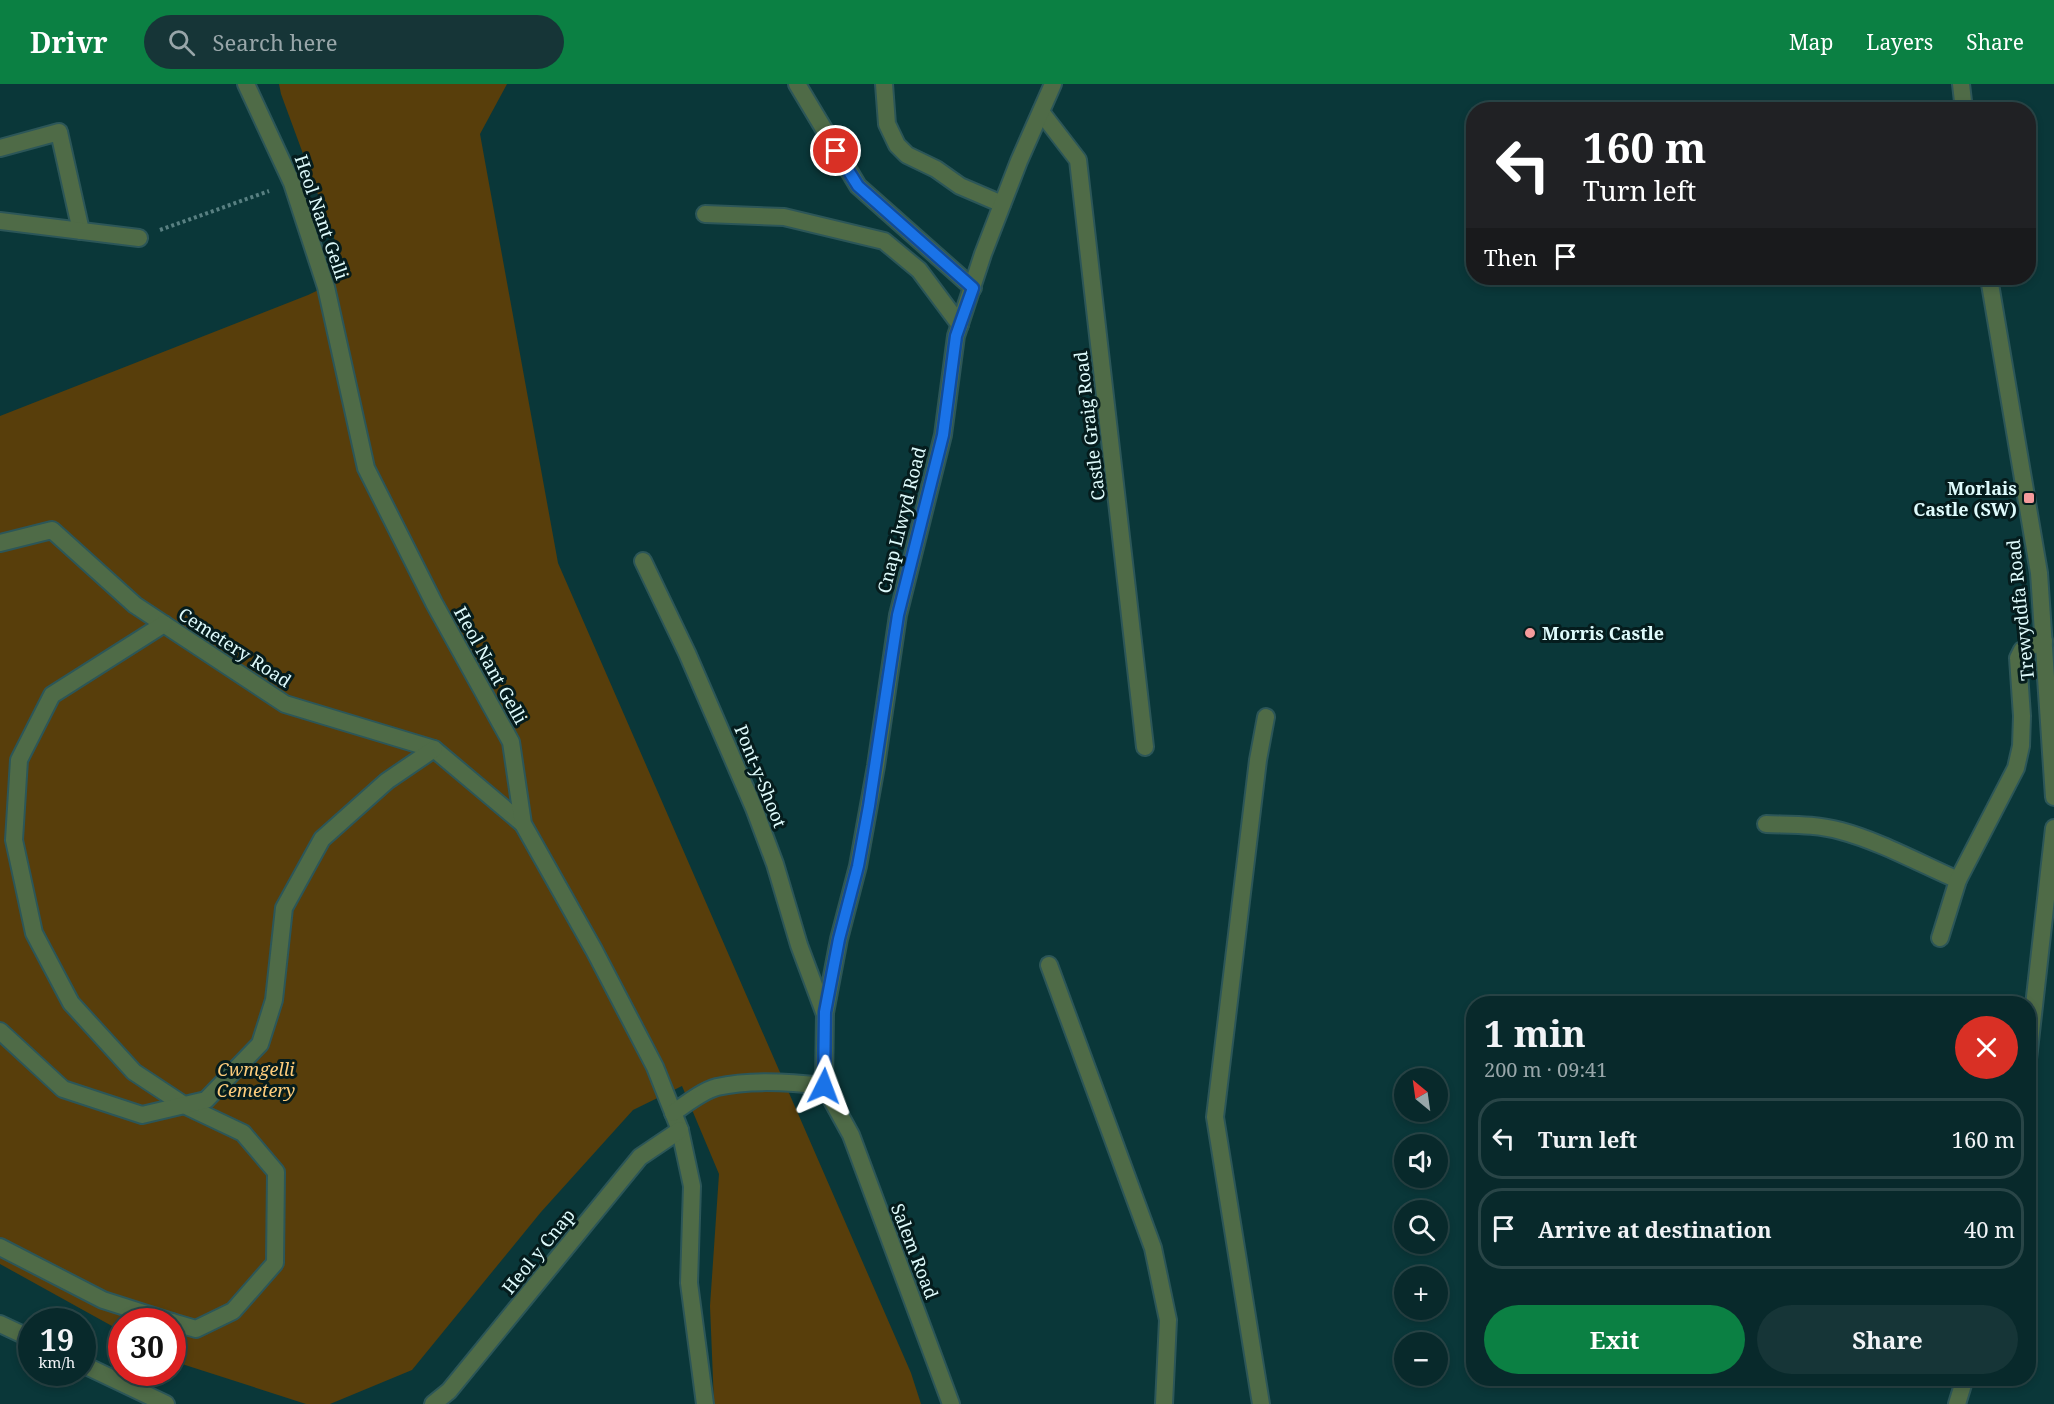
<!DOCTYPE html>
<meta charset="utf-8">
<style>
:root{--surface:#08292b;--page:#163537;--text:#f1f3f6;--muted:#98a6a9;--line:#294547;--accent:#0b8043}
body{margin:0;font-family:"Noto Serif",serif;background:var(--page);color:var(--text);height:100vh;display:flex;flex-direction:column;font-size:22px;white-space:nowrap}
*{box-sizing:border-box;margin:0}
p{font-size:20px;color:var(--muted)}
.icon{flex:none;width:33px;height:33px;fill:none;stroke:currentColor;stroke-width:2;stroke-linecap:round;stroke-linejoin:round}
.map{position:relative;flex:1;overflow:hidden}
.drawer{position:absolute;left:1466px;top:912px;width:570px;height:390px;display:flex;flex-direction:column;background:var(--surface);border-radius:24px;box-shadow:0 3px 9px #0003,0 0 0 2px var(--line)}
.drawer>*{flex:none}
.top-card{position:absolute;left:1466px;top:18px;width:570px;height:183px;border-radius:24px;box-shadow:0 3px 9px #0003,0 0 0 2px var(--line);background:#202124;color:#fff;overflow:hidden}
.needle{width:39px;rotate:331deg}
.buttons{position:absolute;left:1394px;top:984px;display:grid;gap:12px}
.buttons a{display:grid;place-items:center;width:54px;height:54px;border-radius:50%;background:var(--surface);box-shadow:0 3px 9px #0003,0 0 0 2px var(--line);font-size:30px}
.speed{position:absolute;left:18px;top:1224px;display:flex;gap:12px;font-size:30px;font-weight:700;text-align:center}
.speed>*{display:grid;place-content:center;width:78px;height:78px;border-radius:50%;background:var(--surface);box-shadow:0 3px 9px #0003,0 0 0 2px var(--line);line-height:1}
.speed small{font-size:15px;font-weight:400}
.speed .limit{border:9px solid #d22;background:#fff;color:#111}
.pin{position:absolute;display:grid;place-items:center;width:51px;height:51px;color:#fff;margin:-26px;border:3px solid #fff;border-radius:50%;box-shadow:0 2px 6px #0007}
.me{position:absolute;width:66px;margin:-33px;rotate:3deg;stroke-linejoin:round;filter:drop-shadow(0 0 4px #0008)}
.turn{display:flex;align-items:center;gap:21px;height:126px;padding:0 18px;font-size:27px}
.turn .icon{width:78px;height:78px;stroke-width:2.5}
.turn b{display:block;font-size:42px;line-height:51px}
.then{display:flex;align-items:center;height:57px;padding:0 18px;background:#0003;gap:12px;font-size:22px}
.round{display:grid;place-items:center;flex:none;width:63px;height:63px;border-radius:32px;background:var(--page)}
.overview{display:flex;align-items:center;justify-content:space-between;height:102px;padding:0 18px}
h1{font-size:36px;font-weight:700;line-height:45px}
.action{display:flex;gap:12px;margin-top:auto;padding:12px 18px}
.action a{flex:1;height:69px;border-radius:36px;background:var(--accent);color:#fff;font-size:24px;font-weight:700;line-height:69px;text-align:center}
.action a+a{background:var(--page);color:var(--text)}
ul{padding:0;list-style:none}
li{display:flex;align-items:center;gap:18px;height:81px;margin:0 12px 9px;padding:0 6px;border:3px solid var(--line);border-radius:24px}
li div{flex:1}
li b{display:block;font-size:22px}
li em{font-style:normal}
header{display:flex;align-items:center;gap:36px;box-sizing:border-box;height:84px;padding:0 30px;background:var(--accent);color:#fff}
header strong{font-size:28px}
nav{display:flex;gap:33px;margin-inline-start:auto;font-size:21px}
.search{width:420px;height:54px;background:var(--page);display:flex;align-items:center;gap:15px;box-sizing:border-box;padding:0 21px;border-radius:33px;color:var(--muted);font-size:22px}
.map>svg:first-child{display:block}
.green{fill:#583e0b}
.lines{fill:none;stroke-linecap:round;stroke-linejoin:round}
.service-casing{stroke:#2c5658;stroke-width:20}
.minor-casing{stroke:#2c5658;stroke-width:20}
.path{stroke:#598082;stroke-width:4;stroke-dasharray:3 3;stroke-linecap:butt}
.service{stroke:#4f6b47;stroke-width:16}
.minor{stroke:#4f6b47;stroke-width:16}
.route-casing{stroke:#114b97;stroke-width:15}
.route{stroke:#1a73e8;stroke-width:10}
.poi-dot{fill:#f59b9c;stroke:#051c1d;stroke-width:2}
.labels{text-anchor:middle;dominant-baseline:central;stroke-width:6;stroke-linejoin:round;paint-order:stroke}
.street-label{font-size:18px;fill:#dffbfc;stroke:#051c1d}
.poi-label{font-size:18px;font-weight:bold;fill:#dffbfc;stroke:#051c1d;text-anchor:end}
.park-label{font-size:18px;font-style:italic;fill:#fdcc7b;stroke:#051c1d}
</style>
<header>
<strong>Drivr</strong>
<div class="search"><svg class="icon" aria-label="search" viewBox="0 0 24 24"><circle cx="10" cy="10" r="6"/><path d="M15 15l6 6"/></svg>Search here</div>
<nav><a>Map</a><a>Layers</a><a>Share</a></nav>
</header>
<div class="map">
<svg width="2054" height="1320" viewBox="0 0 2054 1320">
<rect width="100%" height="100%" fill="#0a3739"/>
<!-- green -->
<path class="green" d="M279 0H507L480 50 558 479 911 1289 921 1320H714L710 1222 719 1090 682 1002 633 1026 541 1128 412 1286 330 1320H306L182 1280 173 1275 172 1238H122L121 1247 0 1180V332L308 211 348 192 281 10Z"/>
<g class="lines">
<!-- service casing -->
<g class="service-casing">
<g id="service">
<path d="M797 0 858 102 973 204"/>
<path d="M884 0 887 40 897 61 907 71 936 85 960 102 1002 120"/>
<path d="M0 64 59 48 81 147"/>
<path d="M705 130 784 133 884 157 919 186 960 241"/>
<path d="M0 137 139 154"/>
<path d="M0 459 52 446 135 521 285 620 434 665 523 740"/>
<path d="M164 540 52 611 19 676 14 756 34 849 71 919 134 988 184 1021 243 1049 276 1088 275 1179 233 1227 196 1245 172 1238"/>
<path d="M1766 740C1791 741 1816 740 1841 747 1879 757 1921 780 1958 796"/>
<path d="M1940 854 1958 796 2016 684 2021 662 2022 632 2018 574 2022 566 2044 557"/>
<path d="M1049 881 1153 1164 1168 1236 1164 1320"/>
<path d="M0 947 63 1005 142 1031 206 1016 260 960 274 916 284 824 322 755 387 697 434 665"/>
<path d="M0 1163 103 1216 172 1238"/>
</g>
</g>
<!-- minor casing -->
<g class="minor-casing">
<g id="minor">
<path d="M246 0 292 99 326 203 366 384 434 519 511 658 523 740 594 866 655 983 680 1046 692 1102 689 1199 705 1320"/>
<path d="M1961 0 1964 26"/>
<path d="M1041 28 1078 76 1145 663"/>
<path d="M1989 194 2039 489 2054 713"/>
<path d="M643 477 687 569 754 724 775 780 799 861 824 928"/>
<path d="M2028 975 2054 744"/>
<path d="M824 1002 825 929 839 855 858 782 876 682 898 531 943 351 956 252 983 170 1019 77 1053 0"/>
<path d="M673 1029C686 1020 702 1007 717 1003 751 995 791 998 824 1002L851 1051 951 1320"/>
<path d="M0 1240 32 1255"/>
<path d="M82 1280 166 1320"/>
<path d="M433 1320 449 1307 640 1073 680 1046"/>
<path d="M1261 1320 1215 1033 1258 676 1266 633"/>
<path d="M1957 1320 1965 1294"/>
</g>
</g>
<!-- path -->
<path class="path" d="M160 146 269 107"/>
<!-- service -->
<use href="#service" class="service"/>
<!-- minor -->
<use href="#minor" class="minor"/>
</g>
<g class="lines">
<!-- route casing -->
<g class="route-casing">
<path id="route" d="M824 1002 825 928 839 855 858 782 869 722 898 531 943 351 956 252 973 204 858 102 836 67"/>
</g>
<!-- route -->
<use href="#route" class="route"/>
</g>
<!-- markers -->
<g class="poi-dot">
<rect x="2023" y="408" width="12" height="12" rx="3"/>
<circle cx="1530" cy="549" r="6"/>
</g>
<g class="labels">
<!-- street labels -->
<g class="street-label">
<text transform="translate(322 133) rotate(71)">Heol Nant Gelli</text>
<text transform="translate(1089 342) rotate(-97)">Castle Graig Road</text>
<text transform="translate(901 436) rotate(-76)">Cnap Llwyd Road</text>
<text transform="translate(2020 526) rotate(-96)">Trewyddfa Road</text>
<text transform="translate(235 563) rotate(33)">Cemetery Road</text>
<text transform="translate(491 581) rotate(61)">Heol Nant Gelli</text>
<text transform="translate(761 692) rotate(68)">Pont-y-Shoot</text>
<text transform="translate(538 1167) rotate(-51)">Heol y Cnap</text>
<text transform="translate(915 1167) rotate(69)">Salem Road</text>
</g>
<!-- poi labels -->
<g class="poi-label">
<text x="2017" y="404">Morlais<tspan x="2017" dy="21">Castle (SW)</tspan></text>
<text x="1542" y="549" text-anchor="start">Morris Castle</text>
</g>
<!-- park labels -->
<g class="park-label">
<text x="256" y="985">Cwmgelli<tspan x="256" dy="21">Cemetery</tspan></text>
</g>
</g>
</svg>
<div class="buttons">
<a><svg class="needle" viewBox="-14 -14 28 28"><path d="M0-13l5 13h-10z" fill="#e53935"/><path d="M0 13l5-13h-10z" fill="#98a6a9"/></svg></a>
<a><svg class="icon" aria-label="sound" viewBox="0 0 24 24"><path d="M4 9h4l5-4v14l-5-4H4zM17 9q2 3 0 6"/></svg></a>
<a><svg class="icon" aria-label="search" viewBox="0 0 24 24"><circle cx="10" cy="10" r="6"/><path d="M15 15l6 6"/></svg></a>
<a>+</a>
<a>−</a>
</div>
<div class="speed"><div>19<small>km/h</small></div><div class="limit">30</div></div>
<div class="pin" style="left:836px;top:67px;background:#d93025"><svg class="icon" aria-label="arrive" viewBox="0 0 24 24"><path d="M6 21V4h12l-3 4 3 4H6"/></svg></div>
<svg class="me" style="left:824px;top:1002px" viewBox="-20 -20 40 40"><path d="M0-17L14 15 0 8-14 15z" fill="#1a73e8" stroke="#fff" stroke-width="4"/></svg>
<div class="top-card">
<div class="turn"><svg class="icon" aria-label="left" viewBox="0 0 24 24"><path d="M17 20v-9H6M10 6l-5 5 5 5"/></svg><div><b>160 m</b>Turn left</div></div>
<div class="then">Then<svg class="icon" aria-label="arrive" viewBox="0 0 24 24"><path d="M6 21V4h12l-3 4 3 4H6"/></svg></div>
</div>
<section class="drawer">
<div class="overview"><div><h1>1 min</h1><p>200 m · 09:41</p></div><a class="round" style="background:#d93025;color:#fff"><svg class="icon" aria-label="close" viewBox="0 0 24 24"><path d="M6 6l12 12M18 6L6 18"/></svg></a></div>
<ul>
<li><svg class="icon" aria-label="left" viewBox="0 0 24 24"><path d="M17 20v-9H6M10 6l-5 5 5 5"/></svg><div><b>Turn left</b></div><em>160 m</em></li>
<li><svg class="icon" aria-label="arrive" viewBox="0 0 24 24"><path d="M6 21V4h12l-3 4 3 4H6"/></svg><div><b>Arrive at destination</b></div><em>40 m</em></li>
</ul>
<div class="action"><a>Exit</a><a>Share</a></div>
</section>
</div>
